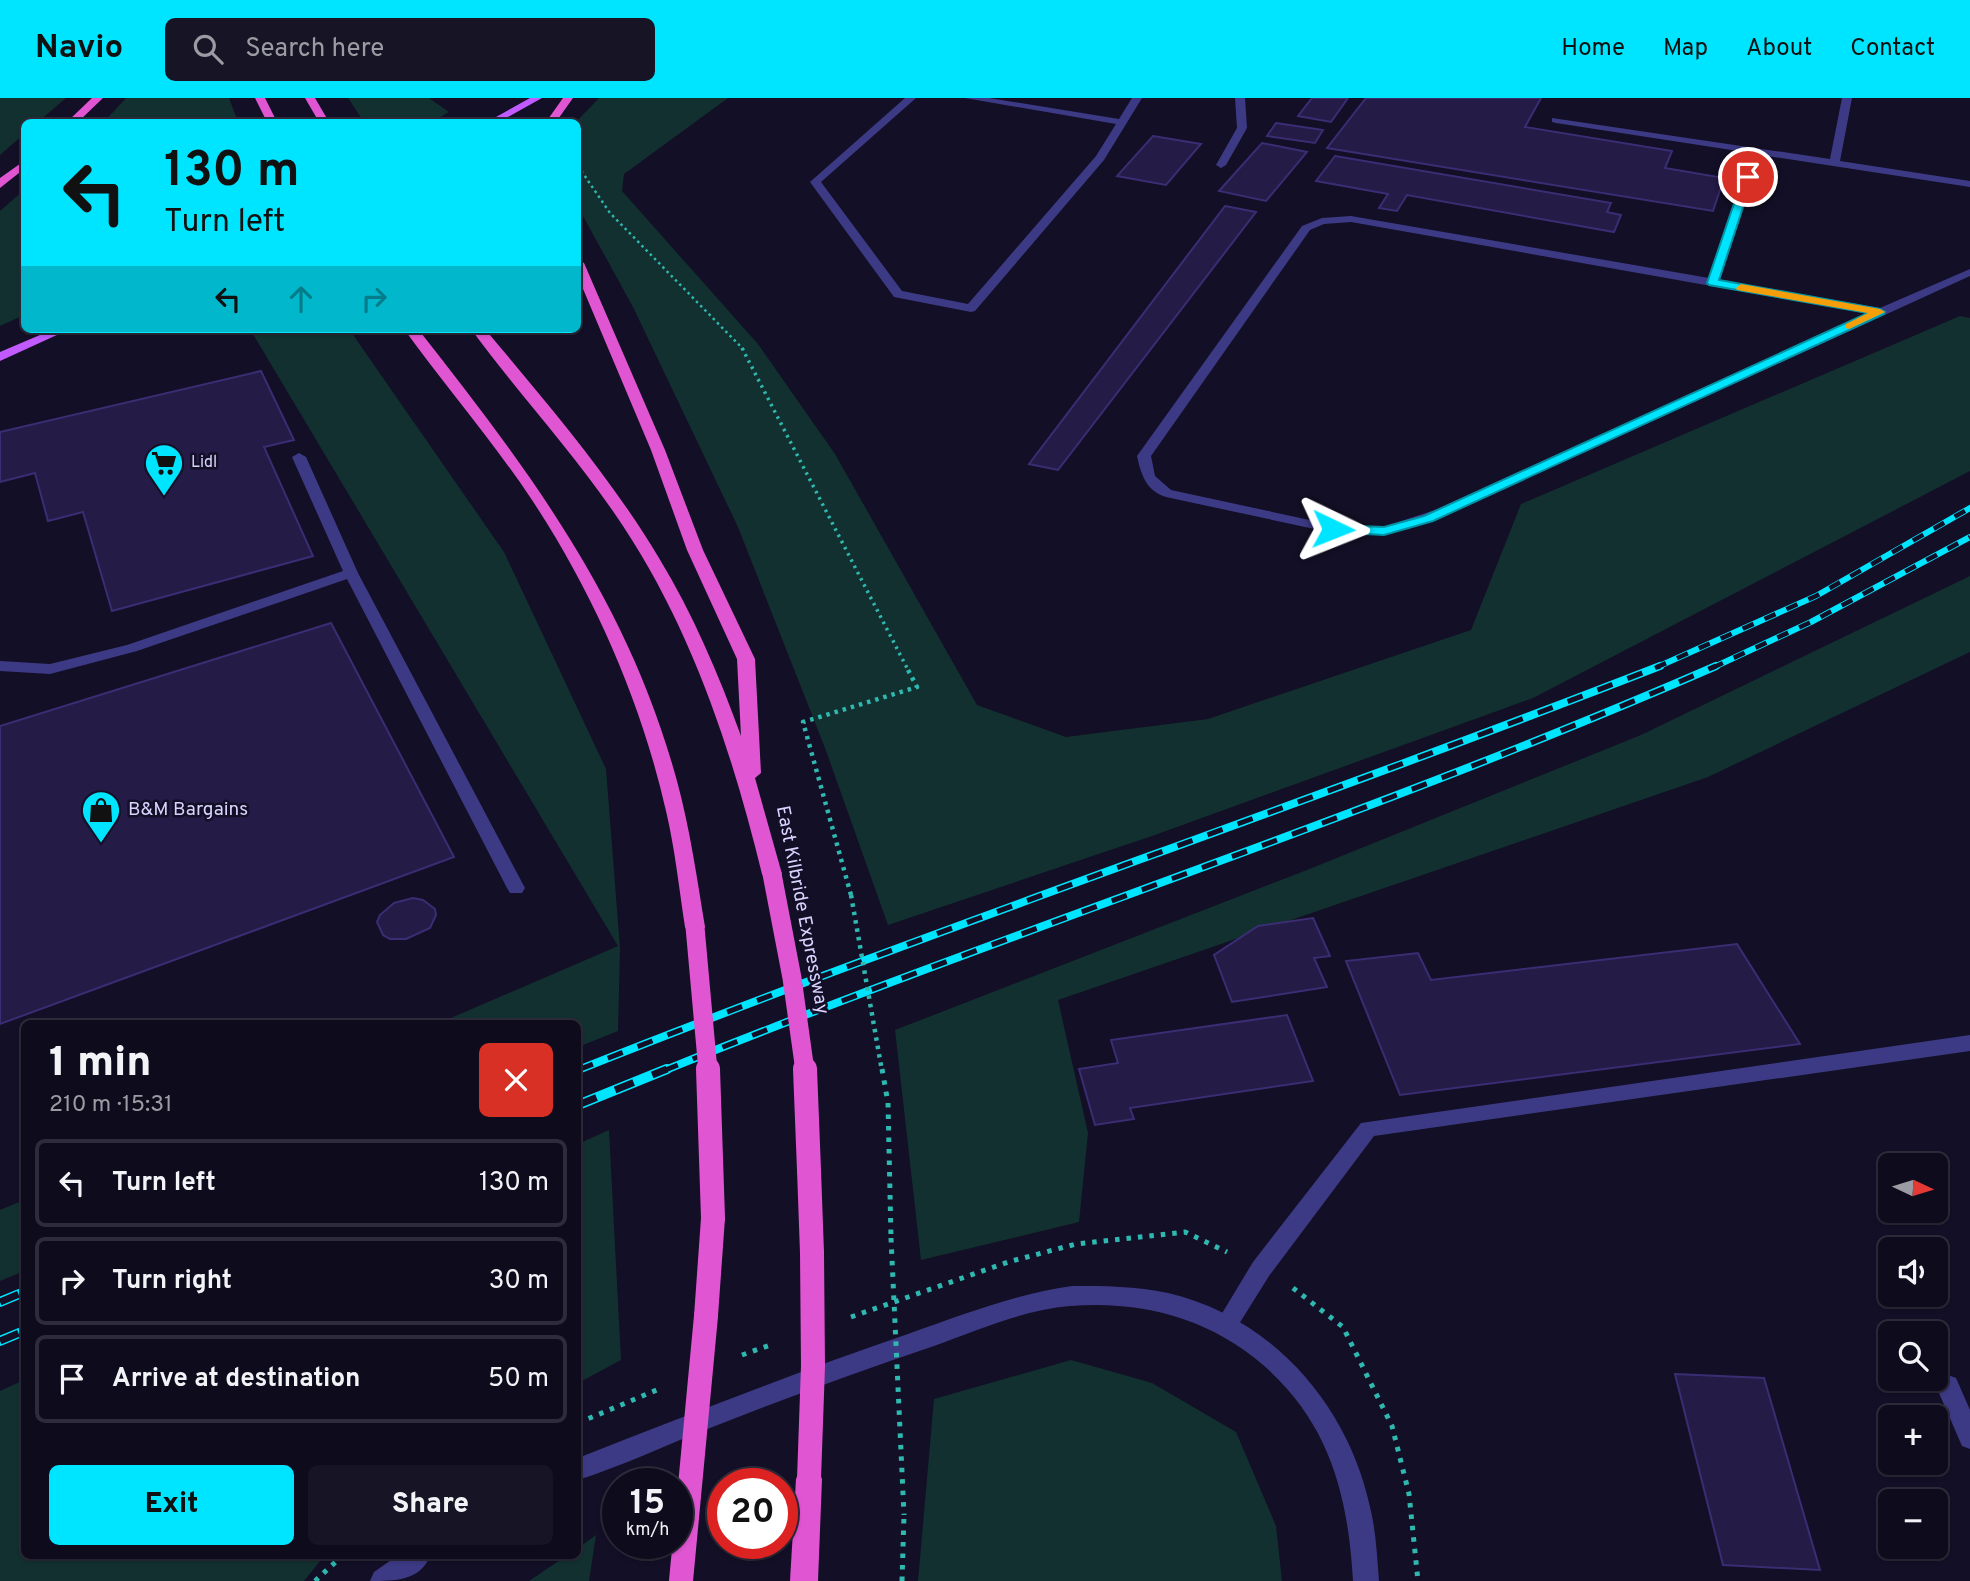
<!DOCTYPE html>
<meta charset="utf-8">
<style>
:root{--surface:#0e0b1c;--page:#171425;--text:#f1f3f6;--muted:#9b9ba3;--line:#2e2b3b;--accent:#00e5ff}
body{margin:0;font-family:Overpass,sans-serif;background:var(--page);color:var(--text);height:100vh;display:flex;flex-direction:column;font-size:26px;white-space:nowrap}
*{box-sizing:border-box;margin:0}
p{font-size:23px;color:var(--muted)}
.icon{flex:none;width:38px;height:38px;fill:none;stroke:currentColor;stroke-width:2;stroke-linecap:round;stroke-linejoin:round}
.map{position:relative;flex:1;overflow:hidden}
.sheet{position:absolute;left:21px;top:922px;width:560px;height:539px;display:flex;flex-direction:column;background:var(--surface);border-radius:10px;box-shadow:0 2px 5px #0004,0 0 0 2px var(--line)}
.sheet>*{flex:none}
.guide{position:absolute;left:21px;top:21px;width:560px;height:214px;border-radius:10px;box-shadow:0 2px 5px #0004,0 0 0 2px var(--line);background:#00e5ff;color:#111;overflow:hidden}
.needle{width:46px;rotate:94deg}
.tools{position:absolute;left:1878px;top:1055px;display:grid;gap:14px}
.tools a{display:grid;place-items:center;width:70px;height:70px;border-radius:10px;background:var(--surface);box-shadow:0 2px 5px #0004,0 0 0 2px var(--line);font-size:35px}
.speed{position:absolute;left:602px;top:1370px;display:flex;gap:14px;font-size:35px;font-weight:700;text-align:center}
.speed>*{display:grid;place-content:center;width:91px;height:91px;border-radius:50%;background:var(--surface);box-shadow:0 2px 5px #0004,0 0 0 2px var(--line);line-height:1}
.speed small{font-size:18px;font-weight:400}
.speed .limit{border:10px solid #d22;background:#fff;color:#111}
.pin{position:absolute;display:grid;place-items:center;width:60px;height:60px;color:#fff;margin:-30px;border:4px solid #fff;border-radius:50%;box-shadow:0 2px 7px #0007}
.me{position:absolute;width:77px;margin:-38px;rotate:92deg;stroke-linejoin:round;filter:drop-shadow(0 0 5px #0008)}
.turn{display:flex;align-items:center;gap:24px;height:147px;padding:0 28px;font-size:32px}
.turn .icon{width:91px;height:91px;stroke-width:2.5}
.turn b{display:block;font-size:49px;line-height:60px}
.lanes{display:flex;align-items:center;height:66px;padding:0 28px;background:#0003;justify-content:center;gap:35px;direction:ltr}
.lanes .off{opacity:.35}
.round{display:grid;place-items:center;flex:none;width:74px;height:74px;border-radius:10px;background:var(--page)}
.head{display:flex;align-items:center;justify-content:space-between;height:119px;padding:0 28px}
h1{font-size:42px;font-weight:800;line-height:52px}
.cta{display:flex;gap:14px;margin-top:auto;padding:14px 28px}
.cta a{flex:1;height:80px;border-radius:10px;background:var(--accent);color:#111;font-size:28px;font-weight:800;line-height:80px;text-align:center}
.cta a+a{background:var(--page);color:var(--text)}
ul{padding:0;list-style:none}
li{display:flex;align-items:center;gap:21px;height:88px;margin:0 14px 10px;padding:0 14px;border:4px solid var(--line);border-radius:10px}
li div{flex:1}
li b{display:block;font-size:26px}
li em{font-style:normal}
header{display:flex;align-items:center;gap:42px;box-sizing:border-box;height:98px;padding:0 35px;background:var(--accent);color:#111}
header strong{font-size:33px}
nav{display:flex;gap:38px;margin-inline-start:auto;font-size:24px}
.search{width:490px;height:63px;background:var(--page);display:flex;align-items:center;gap:18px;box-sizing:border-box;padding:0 24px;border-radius:10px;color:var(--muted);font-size:26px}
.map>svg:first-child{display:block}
.green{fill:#12302f}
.building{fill:#241b47;stroke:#3b2d73;stroke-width:2}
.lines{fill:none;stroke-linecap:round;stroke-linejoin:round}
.path-far3{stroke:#2fb8b0;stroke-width:2.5;stroke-dasharray:2.5 3.5;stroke-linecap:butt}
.path-far2{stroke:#2fb8b0;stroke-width:3.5;stroke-dasharray:2.5 4.5;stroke-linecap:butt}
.path-far1{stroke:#2fb8b0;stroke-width:4.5;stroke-dasharray:3.5 5;stroke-linecap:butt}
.path{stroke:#2fb8b0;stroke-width:5;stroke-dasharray:4.5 7;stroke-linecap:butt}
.service{fill:#3d3a85;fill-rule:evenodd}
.tertiary{fill:#3d3a85;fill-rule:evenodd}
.primary{fill:#c25bff;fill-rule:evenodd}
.trunk{fill:#e055d1;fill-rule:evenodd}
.rail-far2-casing{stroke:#00e5ff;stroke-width:6}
.rail-far1-casing{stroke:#00e5ff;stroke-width:8}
.rail-casing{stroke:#00e5ff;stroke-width:10}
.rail-far2{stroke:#130f26;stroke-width:4.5;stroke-dasharray:12;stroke-linecap:butt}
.rail-far1{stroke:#130f26;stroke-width:5;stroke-dasharray:16;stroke-linecap:butt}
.rail{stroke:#130f26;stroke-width:7;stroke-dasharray:20;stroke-linecap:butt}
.path-bridge-far1{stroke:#2fb8b0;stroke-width:4.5;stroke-dasharray:3.5 5;stroke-linecap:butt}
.path-bridge{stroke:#2fb8b0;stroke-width:5;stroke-dasharray:4.5 7;stroke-linecap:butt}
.trunk-bridge-far1{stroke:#e055d1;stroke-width:19}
.trunk-bridge{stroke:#e055d1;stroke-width:24}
.route{fill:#00e5ff;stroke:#0095a6;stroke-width:2}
.slow{fill:#f59e0b}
.labels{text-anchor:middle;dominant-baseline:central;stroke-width:5;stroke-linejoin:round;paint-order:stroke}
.far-poi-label{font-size:16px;fill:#d9d4ff;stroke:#130f26;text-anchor:start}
.poi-label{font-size:19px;fill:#d9d4ff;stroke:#130f26;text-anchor:start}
.street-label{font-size:19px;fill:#d9d4ff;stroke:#130f26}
</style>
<header>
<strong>Navio</strong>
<div class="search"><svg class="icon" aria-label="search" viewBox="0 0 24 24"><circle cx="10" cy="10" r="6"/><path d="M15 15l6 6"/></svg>Search here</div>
<nav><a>Home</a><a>Map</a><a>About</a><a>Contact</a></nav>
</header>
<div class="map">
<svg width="1970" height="1483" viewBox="0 0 1970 1483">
<rect width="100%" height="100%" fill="#130f26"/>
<!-- green -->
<g class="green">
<path d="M0 0H66L38 24H24V36L0 57Z"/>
<path d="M126 0H229L238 24H104Z"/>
<path d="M348 0H429L449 14 432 24H364Z"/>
<path d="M599 0H728L624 76 622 93 758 246 835 356 977 607 1066 639 1208 621 1471 532 1521 406 1960 218 1970 220V373L1533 600 1155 737 888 827 825 650 738 429 633 209 578 109 576 24Z"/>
<path d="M24 92V217L0 228V113Z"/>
<path d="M250 231H349L504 454 606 671 620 850 618 933 578 949V926H437L618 848Z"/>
<path d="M1970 478V554L1708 679 1058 902 1088 1035 1079 1124 921 1162 895 932 1307 772 1641 637Z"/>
<path d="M609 1032 621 1262 578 1285V1046Z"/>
<path d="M24 1102V1173L0 1183V1112Z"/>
<path d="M1071 1262 1152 1285 1236 1334 1276 1428 1282 1483H918L934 1301Z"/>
<path d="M24 1282V1458H324L304 1483H0V1293Z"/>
<path d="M596 1437 589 1483H529L566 1458H578V1450Z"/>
</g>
<!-- building -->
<g class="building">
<path d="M1312 0H1348L1331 24 1298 18Z"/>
<path d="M1366 0H1541L1525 29 1672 53 1665 70 1724 80 1713 113 1327 50Z"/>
<path d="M1276 25 1323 32 1315 45 1267 38Z"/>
<path d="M1153 38 1201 46 1166 87 1117 78Z"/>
<path d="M1262 45 1307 54 1266 103 1219 93Z"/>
<path d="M1335 58 1611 105 1607 114 1621 117 1614 134 1407 97 1397 113 1379 110 1388 96 1316 83Z"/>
<path d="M1225 108 1256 114 1058 372 1029 366Z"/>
<path d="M261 273 294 342 264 349 313 458 112 513 83 414 48 423 35 375 0 384V334Z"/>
<path d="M331 525 454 759 0 926V628Z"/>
<path d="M413 800 423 802 435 811 436 817 430 830 406 841H390L383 837 377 824 380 817 394 805Z"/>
<path d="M1313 820 1330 858 1314 860 1327 889 1232 904 1214 857 1258 828Z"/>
<path d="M1737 846 1800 946 1400 997 1346 863 1418 855 1431 882Z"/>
<path d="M1287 917 1313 983 1130 1010 1134 1021 1095 1027 1079 971 1118 965 1111 942Z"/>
<path d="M1675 1276 1764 1280 1820 1472 1723 1467Z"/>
</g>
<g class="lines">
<!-- path-far3 -->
<path class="path-far3" d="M578 68 610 115 744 252"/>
<!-- path-far2 -->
<path class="path-far2" d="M742 250 907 570"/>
<!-- path-far1 -->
<path class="path-far1" d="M851 797 803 624 917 589 906 568"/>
<!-- path -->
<g class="path">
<path d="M888 1005 891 1140"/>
<path d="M1293 1190 1343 1229 1392 1328 1409 1396 1418 1483"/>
<path d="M851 1219 1008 1164 1076 1146 1185 1134 1227 1154"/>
<path d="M742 1257 773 1246"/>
<path d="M578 1325 659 1291"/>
<path d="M315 1483 342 1458"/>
<path d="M902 1483 904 1417"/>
</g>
<!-- service -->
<g class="service">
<path d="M905 0H916L821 84 902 193 968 206 1096 58 1116 26 965 0H989L1119 21 1132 0H1142L1104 62 975 213 971 214 894 199 810 84Z"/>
<path d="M1235 0H1245L1247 30 1226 67 1221 70 1216 67 1237 30Z"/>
<path d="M1842 0H1852L1840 63 1970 83V89L1761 57 1720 182 1880 210 1970 171V178L1445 418 1384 437 1333 435 1166 399C1146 393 1141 376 1137 358L1302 128 1322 120 1351 118 1709 180 1751 55 1556 25 1552 24V20L1830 61ZM1351 124 1869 216 1435 412 1383 429 1333 427 1171 392 1155 378 1151 358 1310 132 1324 126Z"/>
<path d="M299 355 306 359 358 475 525 790 522 795H510L507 790 347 481 137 553 50 576 0 573V563L50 566 127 547 343 473 292 359Z"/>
<path d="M1970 937V953L1374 1038 1269 1178 1234 1234 1226 1237 1218 1234 1215 1227 1253 1164 1361 1025Z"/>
<path d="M1948 1277 1956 1280 1970 1312V1351L1962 1348 1936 1288 1940 1280Z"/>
</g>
<!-- tertiary -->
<g class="tertiary">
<path d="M1072 1188C1104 1188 1136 1188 1168 1195 1271 1219 1348 1306 1370 1409 1376 1433 1377 1458 1379 1483H1353C1348 1397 1330 1325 1262 1266 1209 1220 1140 1202 1070 1208 1023 1212 978 1232 934 1248 859 1273 784 1301 710 1330 666 1347 622 1368 578 1382V1360C687 1317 797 1274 908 1236 962 1217 1015 1196 1072 1188Z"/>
<path d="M397 1458H430C420 1483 394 1483 370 1483L374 1474Z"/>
</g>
<!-- primary -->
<g class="primary">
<path d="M530 0H542L499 24H487Z"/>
<path d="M54 231H70L0 263V254Z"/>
</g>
<!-- trunk -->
<g class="trunk">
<path d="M92 0H103L78 24H67Z"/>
<path d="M255 0H265L277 24H267Z"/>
<path d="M305 0H315L329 24H319Z"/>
<path d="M563 0H573L556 24H546Z"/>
<path d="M24 63V71L0 90V80Z"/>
<path d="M578 161 584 165 665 352 703 452 755 561 761 675 755 680 782 776 779 781H765L762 776C732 654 693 534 623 428 577 358 520 298 471 231H485C546 304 610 378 659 460 693 516 719 577 741 638L737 561 687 452 651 352 578 179Z"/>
<path d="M404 231H418C531 375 628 503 677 683 690 731 697 780 705 829L702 834 695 836 688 834 685 829C679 790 675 751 666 713 641 603 594 496 532 402 492 342 446 289 404 231Z"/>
<path d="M809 1062 817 1065 821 1072 824 1155 820 1162 812 1165 804 1162 800 1155 797 1072 801 1065Z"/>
<path d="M713 1110 721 1113 725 1120 718 1218 715 1226 706 1229 697 1226 694 1218 701 1120 705 1113Z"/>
<path d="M809 1368 818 1372 822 1381 818 1483H790L796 1381 800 1372Z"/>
</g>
<!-- rail-far2 casing -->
<g class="rail-far2-casing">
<g id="rail-far2">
<path d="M1655 570 1816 498 1970 410"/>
<path d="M1712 570 1811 524 1970 439"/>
</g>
</g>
<!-- rail-far1 casing -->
<g class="rail-far1-casing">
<g id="rail-far1">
<path d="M578 972C936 830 1301 708 1660 568"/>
<path d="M663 973C1011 832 1371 718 1716 568"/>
</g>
</g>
<!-- rail casing -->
<g class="rail-casing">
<g id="rail">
<path d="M578 1007 667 971"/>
<path d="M0 1204 24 1194"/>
<path d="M0 1243 24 1233"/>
</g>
</g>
<!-- rail-far2 -->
<use href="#rail-far2" class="rail-far2"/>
<!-- rail-far1 -->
<use href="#rail-far1" class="rail-far1"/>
<!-- rail -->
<use href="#rail" class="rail"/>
<!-- path-bridge-far1 -->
<path class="path-bridge-far1" d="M851 797 882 973"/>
<!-- path-bridge -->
<g class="path-bridge">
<path d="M882 971 888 1005"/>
<path d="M891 1140 904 1417"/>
</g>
<!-- trunk-bridge-far1 -->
<g class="trunk-bridge-far1">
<path d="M772 776 792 880 805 973"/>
<path d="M695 829 708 973"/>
</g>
<!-- trunk-bridge -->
<g class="trunk-bridge">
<path d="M708 971 713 1120"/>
<path d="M805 971 809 1072"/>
<path d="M809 1381 813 1268 812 1155"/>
<path d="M681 1483 706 1218"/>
</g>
</g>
<!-- route -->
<path class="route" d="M1748 76 1753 79 1719 182 1880 211 1885 214 1884 216 1433 423 1384 437 1329 434 1327 431 1333 427 1384 429 1424 418 1868 215 1709 187 1707 185 1743 79Z"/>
<!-- slow -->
<path class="slow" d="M1741 186 1880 211 1885 214 1849 231 1846 230V226L1868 215 1737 192 1736 190Z"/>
<!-- icons -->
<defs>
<g id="supermarket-pin" transform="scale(2.0125)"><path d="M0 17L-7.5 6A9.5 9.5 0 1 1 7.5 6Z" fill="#00e5ff" stroke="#130f26"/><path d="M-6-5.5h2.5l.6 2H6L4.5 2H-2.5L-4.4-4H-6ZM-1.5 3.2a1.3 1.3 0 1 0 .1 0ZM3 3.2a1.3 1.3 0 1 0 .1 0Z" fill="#111"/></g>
<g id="shop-pin" transform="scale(2.0125)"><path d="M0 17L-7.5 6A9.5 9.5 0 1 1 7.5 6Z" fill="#00e5ff" stroke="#130f26"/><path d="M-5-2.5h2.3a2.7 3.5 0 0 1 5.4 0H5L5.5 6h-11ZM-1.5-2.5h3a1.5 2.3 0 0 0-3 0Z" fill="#111"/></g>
</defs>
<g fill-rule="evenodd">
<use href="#supermarket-pin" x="164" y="365"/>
<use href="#shop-pin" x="101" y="712"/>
</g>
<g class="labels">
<!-- far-poi labels -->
<g class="far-poi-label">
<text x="191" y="365">Lidl</text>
</g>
<!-- poi labels -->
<g class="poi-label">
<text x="128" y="712">B&amp;M Bargains</text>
</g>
<!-- street labels -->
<g class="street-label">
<text transform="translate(802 812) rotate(79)">East Kilbride Expressway</text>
</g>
</g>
</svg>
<div class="tools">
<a><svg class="needle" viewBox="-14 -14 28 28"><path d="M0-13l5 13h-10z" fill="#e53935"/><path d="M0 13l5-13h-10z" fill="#9b9ba3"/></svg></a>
<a><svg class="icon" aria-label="sound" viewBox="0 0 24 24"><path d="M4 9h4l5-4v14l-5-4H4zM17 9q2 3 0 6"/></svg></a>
<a><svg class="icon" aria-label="search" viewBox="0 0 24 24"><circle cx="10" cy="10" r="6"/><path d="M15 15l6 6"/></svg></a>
<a>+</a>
<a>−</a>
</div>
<div class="speed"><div>15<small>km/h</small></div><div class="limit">20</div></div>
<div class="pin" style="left:1748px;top:79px;background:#d93025"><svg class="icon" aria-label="arrive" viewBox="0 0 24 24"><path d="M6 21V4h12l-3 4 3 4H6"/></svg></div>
<svg class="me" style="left:1333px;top:431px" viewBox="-20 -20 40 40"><path d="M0-17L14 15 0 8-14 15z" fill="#00e5ff" stroke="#fff" stroke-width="4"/></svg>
<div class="guide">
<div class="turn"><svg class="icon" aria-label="left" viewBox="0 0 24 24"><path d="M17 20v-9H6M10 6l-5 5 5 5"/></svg><div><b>130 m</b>Turn left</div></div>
<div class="lanes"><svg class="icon" aria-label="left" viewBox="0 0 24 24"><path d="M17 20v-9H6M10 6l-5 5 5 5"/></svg><svg class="icon off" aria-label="ahead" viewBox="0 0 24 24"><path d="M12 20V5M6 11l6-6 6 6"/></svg><svg class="icon off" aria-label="right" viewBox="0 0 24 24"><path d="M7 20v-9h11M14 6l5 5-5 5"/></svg></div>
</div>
<section class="sheet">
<div class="head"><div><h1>1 min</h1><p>210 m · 15:31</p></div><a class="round" style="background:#d93025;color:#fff"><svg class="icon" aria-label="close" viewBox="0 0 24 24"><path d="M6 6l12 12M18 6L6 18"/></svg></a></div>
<ul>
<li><svg class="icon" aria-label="left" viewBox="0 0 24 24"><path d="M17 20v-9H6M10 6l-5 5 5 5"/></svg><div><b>Turn left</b></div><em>130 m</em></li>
<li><svg class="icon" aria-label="right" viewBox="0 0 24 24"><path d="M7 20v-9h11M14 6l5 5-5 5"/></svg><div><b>Turn right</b></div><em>30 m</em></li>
<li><svg class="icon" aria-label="arrive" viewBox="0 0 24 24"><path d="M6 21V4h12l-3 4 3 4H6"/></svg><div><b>Arrive at destination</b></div><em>50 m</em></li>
</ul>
<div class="cta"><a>Exit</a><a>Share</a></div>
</section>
</div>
